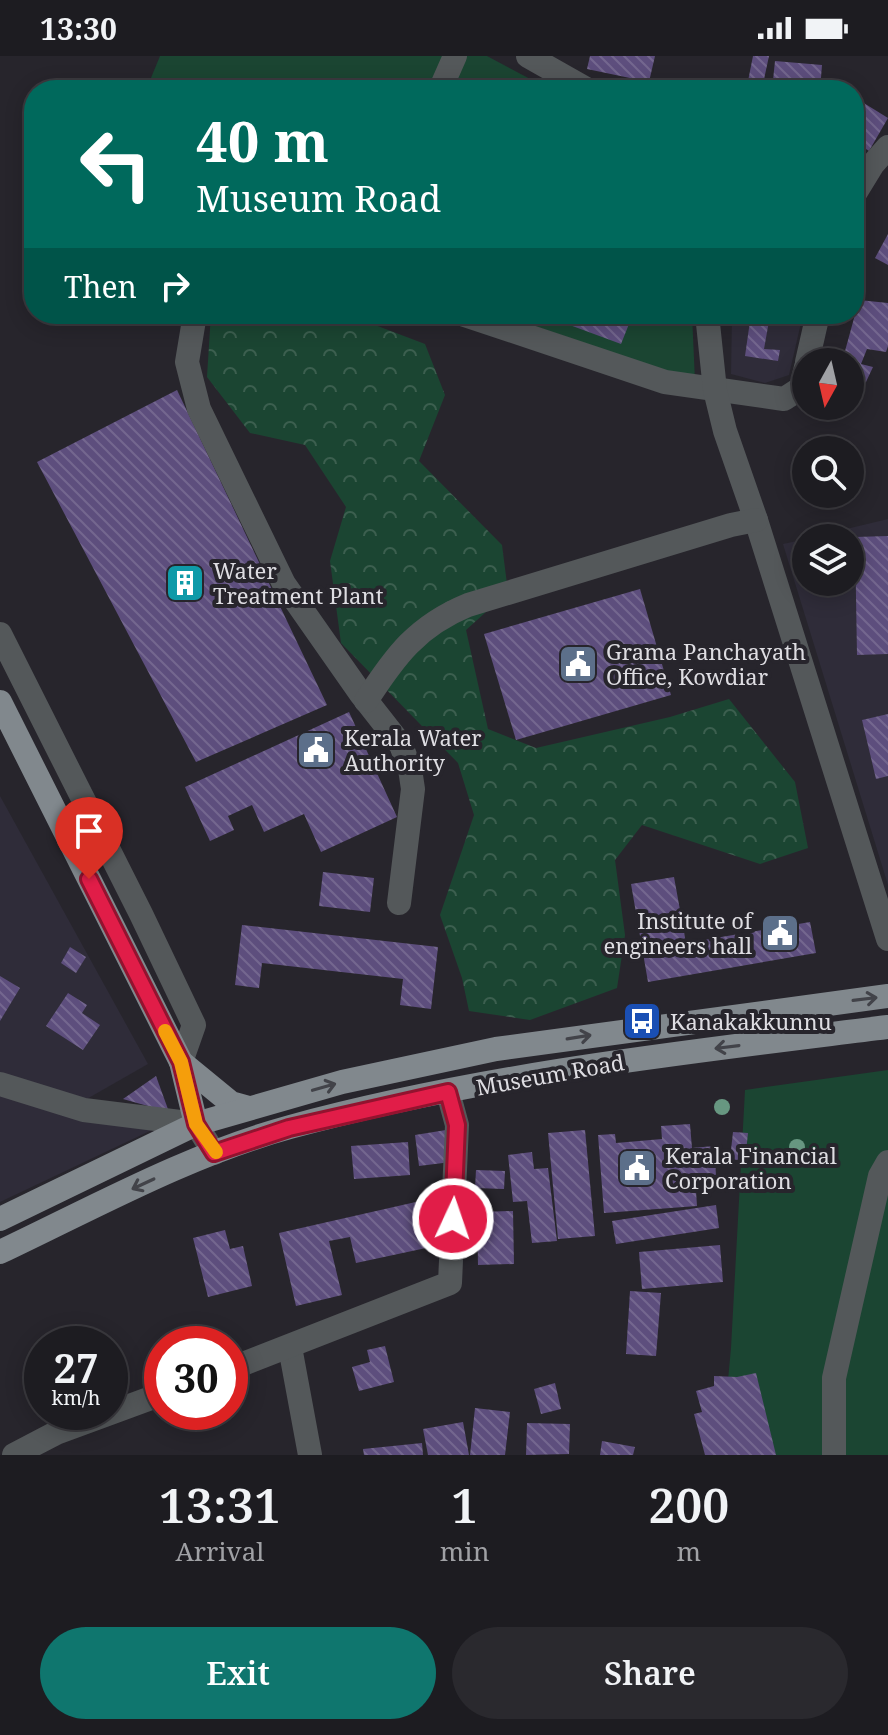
<!DOCTYPE html>
<style>
:root{--surface:#1d1c21;--page:#2a292e;--text:#f1f3f6;--muted:#a0a1a5;--line:#3b3a3f;--accent:#0f766e}
body{margin:0;font-family:"Noto Serif",serif;background:var(--page);color:var(--text);height:100vh;display:flex;flex-direction:column;font-size:30px;white-space:nowrap}
*{box-sizing:border-box;margin:0}
p{font-size:26px;color:var(--muted)}
.icon{flex:none;width:44px;height:44px;fill:none;stroke:currentColor;stroke-width:2;stroke-linecap:round;stroke-linejoin:round}
.map{position:relative;height:1399px;overflow:hidden}
.details{display:flex;flex-direction:column;background:var(--surface);flex:1}
.details>*{flex:none}
.top-card{position:absolute;left:24px;top:24px;width:840px;height:244px;border-radius:32px;box-shadow:0 4px 20px #0003,0 0 0 2px var(--line);background:#00695c;color:#fff;overflow:hidden}
.needle{width:52px;rotate:188deg}
.tools{position:absolute;left:792px;top:292px;display:grid;gap:16px}
.tools a{display:grid;place-items:center;width:72px;height:72px;border-radius:50%;background:var(--surface);box-shadow:0 4px 20px #0003,0 0 0 2px var(--line);font-size:40px}
.speed{position:absolute;left:24px;top:1270px;display:flex;gap:16px;font-size:40px;font-weight:700;text-align:center}
.speed>*{display:grid;place-content:center;width:104px;height:104px;border-radius:50%;background:var(--surface);box-shadow:0 4px 20px #0003,0 0 0 2px var(--line);line-height:1}
.speed small{font-size:20px;font-weight:400}
.speed .limit{border:12px solid #d22;background:#fff;color:#111}
.pin{position:absolute;display:grid;place-items:center;width:68px;height:68px;color:#fff;margin:-82px -34px;border-radius:50% 50% 50% 0;rotate:-45deg;box-shadow:0 0 8px #0007}
.pin .icon{rotate:45deg}
.me{position:absolute;width:88px;margin:-44px;rotate:3deg;stroke-linejoin:round;filter:drop-shadow(0 0 6px #0008)}
.turn{display:flex;align-items:center;gap:28px;height:168px;padding:0 40px;font-size:36px}
.turn .icon{width:104px;height:104px;stroke-width:2.5}
.turn b{display:block;font-size:56px;line-height:68px}
.then{display:flex;align-items:center;height:76px;padding:0 40px;background:#0003;gap:16px;font-size:30px}
.eta{display:flex;justify-content:space-evenly;align-items:center;height:136px;text-align:center}
.eta b{font-size:48px;font-weight:600;line-height:56px}
.button{display:flex;gap:16px;margin-top:auto;padding:16px 40px}
.button a{flex:1;height:92px;border-radius:48px;background:var(--accent);color:#fff;font-size:32px;font-weight:600;line-height:92px;text-align:center}
.button a+a{background:var(--page);color:var(--text)}
.status{display:flex;justify-content:space-between;align-items:center;height:56px;padding:0 40px;background:var(--surface);direction:ltr}
.status svg{height:22px;fill:currentColor}
.map>svg:first-child{display:block}
.built{fill:#2f2c39}
.green{fill:#1b4532}
.forest{fill:url(#forest-crowns)}
.building{fill:url(#building-back-hatch)}
.lines{fill:none;stroke-linecap:round;stroke-linejoin:round}
.minor{stroke:#54585a;stroke-width:24}
.major{stroke:#81888d;stroke-width:24}
.tree{fill:#679781}
.oneway{stroke:#424349}
.route-casing{stroke:#92132f;stroke-width:20}
.route{stroke:#e11d48;stroke-width:14}
.slow{stroke:#f59e0b;stroke-width:14}
.labels{text-anchor:middle;dominant-baseline:central;stroke-width:8;stroke-linejoin:round;paint-order:stroke}
.poi-label{font-size:22px;fill:#dedde2;stroke:#27252c;text-anchor:start}
.street-label{font-size:22px;fill:#dedde2;stroke:#27252c}
</style>
<div class="status"><b>13:30</b><svg viewBox="0 0 49 12"><path d="M0 12V9h3v3zM5 12V6h3v6zM10 12V3h3v9zM15 12V0h3v12zM26 1h20v11H26zM47 4h2v5h-2z"/></svg></div>
<div class="map">
<svg width="888" height="1399" viewBox="0 0 888 1399">
<defs>
<pattern id="forest-crowns" width="20" height="18" patternUnits="userSpaceOnUse" patternTransform="scale(2)"><rect width="20" height="18" fill="#1b4532"/><path d="M2 6a3 3 0 1 1 6 0M12 15a3 3 0 1 1 6 0" fill="none" stroke="#3c5f4f"/></pattern>
<pattern id="building-back-hatch" width="6" height="6" patternUnits="userSpaceOnUse" patternTransform="scale(2)"><rect width="6" height="6" fill="#5d4e7d"/><path d="M-1 5l2 2M0 0l6 6M5-1l2 2" fill="none" stroke="#74678f"/></pattern>
</defs>
<rect width="100%" height="100%" fill="#27252c"/>
<!-- built -->
<g class="built">
<path d="M732 258H803L789 319 765 327 731 318Z"/>
<path d="M888 463V829L783 488 806 483V526H850V482H809Z"/>
<path d="M0 740 148 1008 85 1044 154 1073 0 1146Z"/>
</g>
<!-- green -->
<g class="green">
<path d="M160 0H487L551 34H146Z"/>
<path d="M500 258H692L695 325Z"/>
<path d="M888 1014V1399H721L731 1292 745 1034Z"/>
</g>
<!-- forest -->
<path class="forest" d="M211 258H346L425 288 445 339 419 405 502 489 508 536 466 574 488 673 536 692 670 661 729 643 795 726 808 792 760 808 642 769 615 804 625 879 617 932 530 964 469 955 462 922 440 859 474 759 458 707 341 587 330 505 346 451 305 389 250 377 207 321Z"/>
<!-- building -->
<g class="building">
<path d="M590 0H655L649 26 587 13Z"/>
<path d="M753 0H769L763 28 748 25Z"/>
<path d="M775 5 822 9 820 34H772Z"/>
<path d="M854 41 888 62 869 95 854 85Z"/>
<path d="M888 178V209L875 202Z"/>
<path d="M859 244 888 247V290L886 296 867 293 861 308 873 311 865 328 857 329H850V306H842Z"/>
<path d="M540 258H633L621 288Z"/>
<path d="M751 258H786L785 267 769 265 764 293 780 294 778 305 745 300Z"/>
<path d="M177 334 327 649 196 706 37 406Z"/>
<path d="M888 480V598L857 599 855 481Z"/>
<path d="M640 533 671 639 516 684 484 578Z"/>
<path d="M349 656 397 761 321 796 304 758 264 776 252 749 228 760 234 774 210 785 185 731Z"/>
<path d="M888 658V720L876 723 862 664Z"/>
<path d="M323 816 374 822 370 856 319 850Z"/>
<path d="M674 821 686 887 810 866 816 897 648 926 631 828Z"/>
<path d="M242 869 438 891 431 953 400 949 403 923 262 907 259 932 235 929Z"/>
<path d="M70 891 86 901 76 917 61 907Z"/>
<path d="M0 920 20 932 0 965Z"/>
<path d="M68 937 87 949 82 957 100 969 83 994 46 970Z"/>
<path d="M156 1020 169 1056 123 1043Z"/>
<path d="M690 1068 692 1092 714 1090 716 1119 695 1120 697 1150 604 1157 598 1079 615 1078 616 1087 662 1083 661 1070Z"/>
<path d="M446 1074 451 1106 419 1110 415 1079Z"/>
<path d="M585 1074 595 1180 558 1183 548 1077Z"/>
<path d="M733 1076 748 1077 745 1105 730 1103Z"/>
<path d="M408 1086 410 1119 354 1123 351 1090Z"/>
<path d="M532 1096 534 1113 548 1112 557 1185 532 1187 527 1145 513 1146 508 1099Z"/>
<path d="M476 1114 505 1115 504 1133 475 1132Z"/>
<path d="M429 1143 440 1189 356 1207 350 1181 329 1185 342 1239 296 1250 279 1177Z"/>
<path d="M716 1149 719 1172 616 1188 612 1165Z"/>
<path d="M513 1155 514 1208 478 1209 477 1156Z"/>
<path d="M225 1174 230 1193 243 1190 252 1230 208 1241 193 1182Z"/>
<path d="M720 1189 723 1226 642 1233 639 1196Z"/>
<path d="M630 1235 661 1237 656 1300 626 1298Z"/>
<path d="M385 1290 394 1326 359 1335 352 1311 370 1306 367 1294Z"/>
<path d="M756 1317 776 1399H705L694 1358 702 1356 696 1335 714 1330V1320L737 1321Z"/>
<path d="M555 1327 561 1353 541 1358 534 1333Z"/>
<path d="M475 1352 510 1356 505 1399H470Z"/>
<path d="M463 1366 469 1399H428L423 1373Z"/>
<path d="M527 1367 570 1368 569 1398 526 1399Z"/>
<path d="M602 1385 635 1391 633 1399H600Z"/>
<path d="M422 1387 423 1399H364L363 1393Z"/>
</g>
<g class="lines">
<!-- minor -->
<g class="minor">
<path d="M528 0 588 34"/>
<path d="M440 34 455 0"/>
<path d="M854 139 873 108 888 91"/>
<path d="M195 258 187 306 199 353 284 528 361 638 401 689 410 713 413 733 399 847"/>
<path d="M462 258 665 326 784 343 801 332 806 311"/>
<path d="M707 258 715 334 725 375 756 464 888 883"/>
<path d="M807 306 818 258"/>
<path d="M0 578 141 858 194 969 181 1006"/>
<path d="M366 645C395 600 417 570 468 549L731 469 756 464"/>
<path d="M0 1028 84 1054 196 1068 214 1097"/>
<path d="M290 1291 310 1399"/>
<path d="M230 1313 450 1227 457 1069 448 1036"/>
<path d="M14 1399 56 1377 162 1338"/>
<path d="M834 1399V1322L880 1120 888 1106"/>
</g>
<!-- major -->
<g class="major">
<path d="M0 646 181 1006 196 1068"/>
<path d="M181 1006 231 1047 249 1052"/>
<path d="M0 1163 196 1068 342 1026 496 993 888 940"/>
<path d="M0 1196C95 1151 188 1099 290 1071 485 1018 688 996 888 971"/>
</g>
</g>
<!-- trees -->
<g class="tree">
<circle cx="722" cy="1051" r="8"/>
<circle cx="797" cy="1091" r="8"/>
</g>
<!-- one-way arrows -->
<defs><path id="oneway-shaft" d="M-6 0H5M1.5-3L5.5 0L1.5 3" fill="none" stroke-width="1.6" stroke-linecap="round" stroke-linejoin="round" transform="scale(2)"/></defs>
<g class="oneway">
<use href="#oneway-shaft" transform="translate(865 943) rotate(-7)"/>
<use href="#oneway-shaft" transform="translate(579 981) rotate(-9)"/>
<use href="#oneway-shaft" transform="translate(727 991) rotate(173)"/>
<use href="#oneway-shaft" transform="translate(324 1031) rotate(-16)"/>
<use href="#oneway-shaft" transform="translate(143 1128) rotate(155)"/>
</g>
<g class="lines">
<!-- route casing -->
<g class="route-casing">
<path id="route" d="M89 823 181 1006 196 1068 214 1097 289 1072 448 1036 457 1069 453 1163"/>
</g>
<!-- route -->
<use href="#route" class="route"/>
<!-- slow -->
<path class="slow" d="M165 975 181 1006 196 1068 216 1096"/>
</g>
<!-- icons -->
<defs>
<g id="building-square" transform="scale(2)"><rect x="-9" y="-9" width="18" height="18" rx="4" fill="#0f9aa8" stroke="#27252c"/><path d="M-4-6H4V6H1V3H-1V6H-4ZM-2.5-4.3h1.7v1.8h-1.7ZM.8-4.3h1.7v1.8H.8ZM-2.5-1h1.7V.8h-1.7ZM.8-1h1.7V.8H.8Z" fill="#fff"/></g>
<g id="civic-square" transform="scale(2)"><rect x="-9" y="-9" width="18" height="18" rx="4" fill="#5c6f8a" stroke="#27252c"/><path d="M-.6-6.5H3V-4.5H.6V-3L4-1V1h2V6H-6V1h2V-1L-.6-3ZM-1.2 2.5V6h2.4V2.5Z" fill="#fff"/></g>
<g id="bus-square" transform="scale(2)"><rect x="-9" y="-9" width="18" height="18" rx="4" fill="#1a4fb4" stroke="#27252c"/><path d="M-5-6H5V4H4V6H2V4H-2V6H-4V4H-5ZM-3.5-4V0h7V-4ZM-3.5 1.2v1.5H-2V1.2ZM2 1.2v1.5H3.5V1.2Z" fill="#fff"/></g>
</defs>
<g fill-rule="evenodd">
<use href="#building-square" x="185" y="527"/>
<use href="#civic-square" x="578" y="608"/>
<use href="#civic-square" x="316" y="694"/>
<use href="#civic-square" x="780" y="877"/>
<use href="#bus-square" x="642" y="965"/>
<use href="#civic-square" x="637" y="1112"/>
</g>
<g class="labels">
<!-- poi labels -->
<g class="poi-label">
<text x="213" y="514">Water<tspan x="213" dy="25">Treatment Plant</tspan></text>
<text x="606" y="595">Grama Panchayath<tspan x="606" dy="25">Office, Kowdiar</tspan></text>
<text x="344" y="681">Kerala Water<tspan x="344" dy="25">Authority</tspan></text>
<text x="752" y="864" text-anchor="end">Institute of<tspan x="752" dy="25">engineers hall</tspan></text>
<text x="670" y="965">Kanakakkunnu</text>
<text x="665" y="1099">Kerala Financial<tspan x="665" dy="25">Corporation</tspan></text>
</g>
<!-- street labels -->
<g class="street-label">
<text transform="translate(550 1018) rotate(-10)">Museum Road</text>
</g>
</g>
</svg>
<div class="tools">
<a><svg class="needle" viewBox="-14 -14 28 28"><path d="M0-13l5 13h-10z" fill="#e53935"/><path d="M0 13l5-13h-10z" fill="#a0a1a5"/></svg></a>
<a><svg class="icon" aria-label="search" viewBox="0 0 24 24"><circle cx="10" cy="10" r="6"/><path d="M15 15l6 6"/></svg></a>
<a><svg class="icon" aria-label="layers" viewBox="0 0 24 24"><path d="M12 4l9 5-9 5-9-5zM3 14l9 5 9-5"/></svg></a>
</div>
<div class="speed"><div>27<small>km/h</small></div><div class="limit">30</div></div>
<div class="pin" style="left:89px;top:823px;background:#d93025"><svg class="icon" aria-label="arrive" viewBox="0 0 24 24"><path d="M6 21V4h12l-3 4 3 4H6"/></svg></div>
<svg class="me" style="left:453px;top:1163px" viewBox="-20 -20 40 40"><circle r="17" fill="#e11d48" stroke="#fff" stroke-width="3"/><path d="M0-11L8 9 0 5-8 9z" fill="#fff"/></svg>
<div class="top-card">
<div class="turn"><svg class="icon" aria-label="left" viewBox="0 0 24 24"><path d="M17 20v-9H6M10 6l-5 5 5 5"/></svg><div><b>40 m</b>Museum Road</div></div>
<div class="then">Then<svg class="icon" aria-label="right" viewBox="0 0 24 24"><path d="M7 20v-9h11M14 6l5 5-5 5"/></svg></div>
</div>
</div>
<section class="details">
<div class="eta">
<div><b>13:31</b><p>Arrival</p></div>
<div><b>1</b><p>min</p></div>
<div><b>200</b><p>m</p></div>
</div>
<div class="button"><a>Exit</a><a>Share</a></div>
</section>
